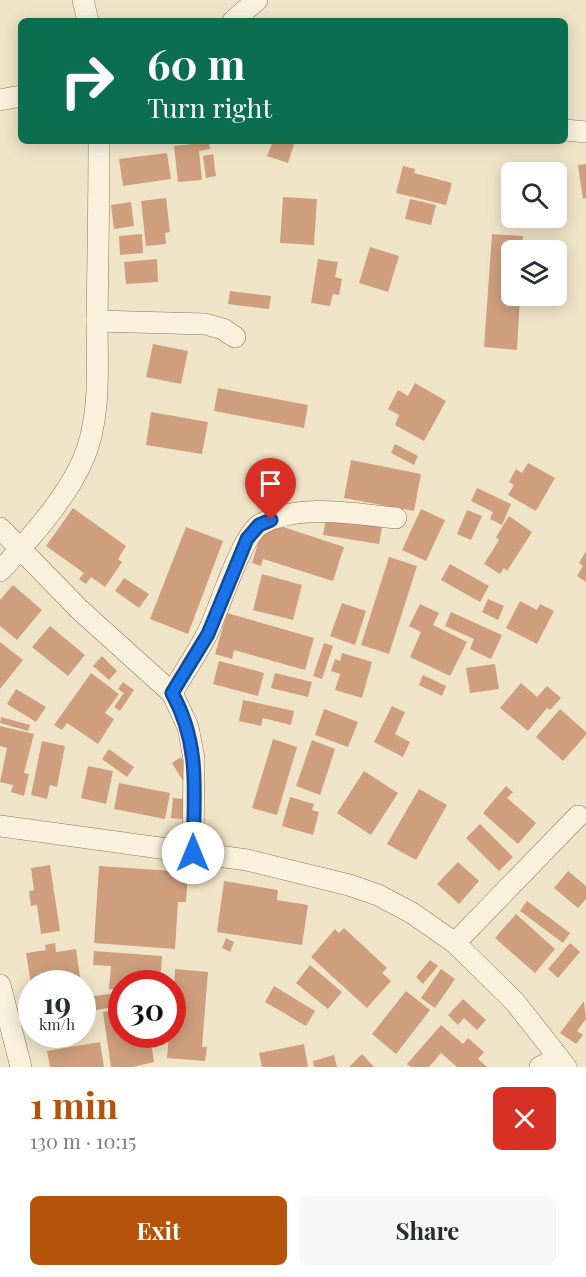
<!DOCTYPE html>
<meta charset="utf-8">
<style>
:root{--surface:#fff;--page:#f7f7f7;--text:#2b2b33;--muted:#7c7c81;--accent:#b45309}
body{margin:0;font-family:"Playfair Display",serif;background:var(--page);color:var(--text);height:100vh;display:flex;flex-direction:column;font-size:22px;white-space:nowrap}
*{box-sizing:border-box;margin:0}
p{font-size:20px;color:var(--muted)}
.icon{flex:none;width:33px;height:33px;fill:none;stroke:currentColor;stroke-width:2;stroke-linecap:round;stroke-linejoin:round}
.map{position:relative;height:1067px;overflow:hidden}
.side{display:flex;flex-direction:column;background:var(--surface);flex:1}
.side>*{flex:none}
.banner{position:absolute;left:18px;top:18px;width:550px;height:126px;border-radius:9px;box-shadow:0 3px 15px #0003;background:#0b6e4f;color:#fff;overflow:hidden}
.tools{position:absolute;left:501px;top:162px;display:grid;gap:12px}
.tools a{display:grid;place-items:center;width:66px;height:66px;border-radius:9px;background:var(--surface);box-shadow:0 3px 15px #0003;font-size:30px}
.speed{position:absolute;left:18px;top:970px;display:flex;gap:12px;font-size:30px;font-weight:700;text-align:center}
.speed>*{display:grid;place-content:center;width:78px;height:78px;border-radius:50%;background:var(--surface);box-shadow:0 3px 15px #0003;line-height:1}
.speed small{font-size:15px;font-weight:400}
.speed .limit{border:9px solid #d22;background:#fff;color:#111}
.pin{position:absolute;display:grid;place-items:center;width:51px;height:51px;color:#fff;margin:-62px -26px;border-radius:50% 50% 50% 0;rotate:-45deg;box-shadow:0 0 6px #0007}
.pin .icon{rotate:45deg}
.me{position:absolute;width:66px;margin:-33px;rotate:0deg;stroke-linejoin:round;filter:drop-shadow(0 0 4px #0008)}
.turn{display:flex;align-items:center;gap:21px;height:126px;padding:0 30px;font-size:27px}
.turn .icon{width:78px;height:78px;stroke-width:2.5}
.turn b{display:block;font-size:42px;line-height:51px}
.round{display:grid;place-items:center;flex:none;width:63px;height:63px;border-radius:9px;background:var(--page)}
.head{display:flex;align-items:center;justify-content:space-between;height:102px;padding:0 30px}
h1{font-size:36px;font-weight:700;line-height:45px;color:var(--accent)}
.action{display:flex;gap:12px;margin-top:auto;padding:12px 30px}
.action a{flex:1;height:69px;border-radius:9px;background:var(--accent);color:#fff;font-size:24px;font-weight:700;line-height:69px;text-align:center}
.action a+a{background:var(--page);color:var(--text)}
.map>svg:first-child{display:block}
.building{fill:#cf9f7d}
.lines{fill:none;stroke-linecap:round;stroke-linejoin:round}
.street-casing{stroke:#8d765c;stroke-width:22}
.street{stroke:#faf1dc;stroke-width:21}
.route-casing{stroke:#114b97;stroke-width:15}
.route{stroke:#1a73e8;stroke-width:10}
</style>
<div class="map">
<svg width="586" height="1067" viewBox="0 0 586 1067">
<rect width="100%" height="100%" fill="#f0e4c8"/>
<!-- building -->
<g class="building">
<path d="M273 141 294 144 288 163 267 156Z"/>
<path d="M209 142 210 149 199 151 202 180 178 182 174 146Z"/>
<path d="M167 153 171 179 123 186 119 159Z"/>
<path d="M213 154 216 176 206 178 203 156Z"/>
<path d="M586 164V198L583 199 578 165Z"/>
<path d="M403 166 415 169 414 173 452 183 446 205 396 193Z"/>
<path d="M283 197 317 199 314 245 280 243Z"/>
<path d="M166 198 170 232 165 233 166 244 146 246 141 201Z"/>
<path d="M410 199 436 205 431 225 405 219Z"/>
<path d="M131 202 134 226 114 229 111 205Z"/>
<path d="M142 234 143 253 120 255 119 236Z"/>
<path d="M492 234 523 236 522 250H512V296H520L517 350 484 347Z"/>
<path d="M370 247 399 256 388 292 359 283Z"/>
<path d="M157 259 158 282 126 284 124 262Z"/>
<path d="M318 259 338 262 335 277 342 279 339 295 333 294 330 306 311 303Z"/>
<path d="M230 291 271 296 269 309 228 304Z"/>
<path d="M153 344 188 351 181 384 146 377Z"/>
<path d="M415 383 446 401 424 441 395 425 399 415 388 409 398 390 408 396Z"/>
<path d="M218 388 308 405 304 428 214 411Z"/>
<path d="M151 412 208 422 202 454 146 445Z"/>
<path d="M395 444 418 456 414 465 391 453Z"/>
<path d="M351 460 421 474 414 511 344 498Z"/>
<path d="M528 463 555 478 536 511 508 495 514 485 509 482 516 469 522 473Z"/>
<path d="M477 488 511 504 502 525 490 519 493 512 471 501Z"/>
<path d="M73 508 126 546 118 559 122 562 105 587 91 577 86 584 79 579 84 573 46 546Z"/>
<path d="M421 509 445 520 426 561 402 550Z"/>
<path d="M467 510 482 516 471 540 457 534Z"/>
<path d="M327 513 383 522 379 544 323 535Z"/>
<path d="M509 516 532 532 507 571 504 568 500 574 484 564 499 540 496 537Z"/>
<path d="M265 521 344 547 333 581 263 559 261 566 252 563Z"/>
<path d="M186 527 223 541 188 634 150 619Z"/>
<path d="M586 551V582L577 576 583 566 579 563Z"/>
<path d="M389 557 417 566 389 654 361 645Z"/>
<path d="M450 564 489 586 480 602 441 580Z"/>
<path d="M262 574 302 585 293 620 253 610Z"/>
<path d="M124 578 149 594 139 608 115 591Z"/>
<path d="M13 585 42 610 17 640 0 626V600Z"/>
<path d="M488 599 504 606 498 620 482 612Z"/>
<path d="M520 601 537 610 540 604 554 611 537 644 506 628Z"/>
<path d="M342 603 366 611 355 645 330 636Z"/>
<path d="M420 604 439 613 433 625 467 642 450 676 410 657 421 632 409 626Z"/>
<path d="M451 612 502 635 491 659 470 649 474 639 445 626Z"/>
<path d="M227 613 314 638 305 670 234 650 232 659 215 654Z"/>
<path d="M50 626 85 655 68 676 32 647Z"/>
<path d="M0 642 23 660 0 689Z"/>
<path d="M324 643 333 646 322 679 313 676Z"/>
<path d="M342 653 372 662 362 698 335 690 340 674 331 671 335 659 340 661Z"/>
<path d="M102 656 117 671 109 680 93 666Z"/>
<path d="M219 661 264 673 258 696 213 684Z"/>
<path d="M495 664 499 689 470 693 466 668Z"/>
<path d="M91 673 119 694 105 713 114 719 98 744 67 723 62 730 54 725Z"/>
<path d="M275 673 312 682 308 697 271 688Z"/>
<path d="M423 675 446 686 442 696 419 685Z"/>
<path d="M123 682 134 690 120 711 114 707 124 693 118 689Z"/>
<path d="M521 683 537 697 547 686 561 698 550 710 547 708 528 731 500 708Z"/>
<path d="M16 689 46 707 36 722 7 704Z"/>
<path d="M243 700 294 711 291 725 263 718 261 726 239 721Z"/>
<path d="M392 706 405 712 395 734 410 742 403 757 374 742Z"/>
<path d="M324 709 358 722 348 747 315 735Z"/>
<path d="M560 709 586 732V735L563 761 536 737Z"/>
<path d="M1 717 30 725 28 731 0 723Z"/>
<path d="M0 726 34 734 24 773 29 774 24 796 11 792 13 785 0 782 7 748 0 746Z"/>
<path d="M273 739 297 747 277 815 252 808Z"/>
<path d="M312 740 335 749 320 795 296 786Z"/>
<path d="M42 741 65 746 57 787 50 785 47 799 31 795Z"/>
<path d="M109 749 134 767 127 777 102 759Z"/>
<path d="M181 757 191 776 183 781 172 763Z"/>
<path d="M88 766 113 771 106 804 81 798Z"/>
<path d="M364 771 398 793 371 835 337 813Z"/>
<path d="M119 783 170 793 165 819 114 809Z"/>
<path d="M506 786 513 792 507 798 536 823 518 844 483 813Z"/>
<path d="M419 789 447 805 416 860 387 844Z"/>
<path d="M290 797 314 804 312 810 319 812 313 835 282 826Z"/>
<path d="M173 798 185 799 183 819 171 818Z"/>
<path d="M480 824 513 857 499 871 466 838Z"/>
<path d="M458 862 479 881 459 904 437 884Z"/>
<path d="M50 865 60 931 41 934 37 905 31 906 29 891 34 890 31 868Z"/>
<path d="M99 866 188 872 186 902H178L175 949 94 943Z"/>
<path d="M568 871 586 886V899L578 908 554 888Z"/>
<path d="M224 881 278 890 277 900 308 905 302 945 217 932Z"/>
<path d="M527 901 570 933 563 943 520 911Z"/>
<path d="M516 914 555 949 535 973 495 938Z"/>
<path d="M344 928 387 968 382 973 391 981 367 1008 311 957 335 929 339 933Z"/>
<path d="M226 938 234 942 230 952 222 948Z"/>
<path d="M55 943 56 952 76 949 81 984H31L26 953 46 950 45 945Z"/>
<path d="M570 943 580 952 558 978 548 969Z"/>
<path d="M94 951 162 956 160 984H122V990L109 989 111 966 93 965Z"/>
<path d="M430 960 438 966 423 984 416 977Z"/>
<path d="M310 965 342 992 328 1009 296 983Z"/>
<path d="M175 969 208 972 202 1047H207L205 1061 167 1058 169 1035H172Z"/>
<path d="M441 969 455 979 435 1008 421 998Z"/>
<path d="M274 986 315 1011 306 1026 265 1002Z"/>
<path d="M406 991 430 1010 396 1054 372 1034Z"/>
<path d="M117 993 119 1006 96 1010 94 996Z"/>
<path d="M463 999 486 1020 477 1030 464 1018 458 1025 448 1015Z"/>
<path d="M584 1001 586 1019 577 1031 583 1035 576 1044 560 1033Z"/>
<path d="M122 1009V1035H154L155 1042 151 1043 154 1062 133 1067H111L103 1012Z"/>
<path d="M441 1025 463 1044 468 1038 484 1052 478 1059 487 1067H457L441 1053 429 1067H411L407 1064Z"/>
<path d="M100 1042 104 1067H50L47 1051Z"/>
<path d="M304 1044 308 1067H262L259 1053Z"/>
<path d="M362 1054 374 1067H349Z"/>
<path d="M334 1055 337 1067H314L313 1061Z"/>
</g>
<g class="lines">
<!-- street casing -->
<g class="street-casing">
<g id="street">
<path d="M83 0 88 21"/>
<path d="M233 21 257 0"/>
<path d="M0 100 21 96"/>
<path d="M566 130 586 132"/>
<path d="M97 321 205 324 223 329 235 337"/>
<path d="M0 528 80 610 172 693 188 727 194 759 193 853"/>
<path d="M0 571C28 541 65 500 82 462 102 419 97 365 97 319 98 259 99 200 99 141"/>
<path d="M172 693C183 673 197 654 207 634 219 611 241 535 261 524 301 503 353 514 396 518"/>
<path d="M0 826 247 860 349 885 378 895 412 913 455 943 515 1002 566 1067"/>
<path d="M455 943 578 816"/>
<path d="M0 985 21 1067"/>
<path d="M540 1067 559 1058"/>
</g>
</g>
<!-- street -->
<use href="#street" class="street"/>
</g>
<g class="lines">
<!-- route casing -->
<g class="route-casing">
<path id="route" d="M193 853C194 795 201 745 172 693L208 634 247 539 259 525 271 520"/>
</g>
<!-- route -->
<use href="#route" class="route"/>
</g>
</svg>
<div class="tools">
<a><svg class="icon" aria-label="search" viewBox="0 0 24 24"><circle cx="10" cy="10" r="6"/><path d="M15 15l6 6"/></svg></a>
<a><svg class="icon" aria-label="layers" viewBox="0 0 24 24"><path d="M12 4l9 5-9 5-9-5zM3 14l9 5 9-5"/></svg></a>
</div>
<div class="speed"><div>19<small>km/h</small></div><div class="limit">30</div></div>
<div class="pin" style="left:271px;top:520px;background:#d93025"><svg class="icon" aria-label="arrive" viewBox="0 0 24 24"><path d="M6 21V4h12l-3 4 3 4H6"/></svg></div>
<svg class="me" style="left:193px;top:853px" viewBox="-20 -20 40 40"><circle r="19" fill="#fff"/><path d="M0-13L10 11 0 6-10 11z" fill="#1a73e8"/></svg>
<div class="banner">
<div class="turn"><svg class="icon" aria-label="right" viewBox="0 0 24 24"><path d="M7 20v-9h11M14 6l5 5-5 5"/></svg><div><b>60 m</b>Turn right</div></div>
</div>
</div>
<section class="side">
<div class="head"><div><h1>1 min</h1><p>130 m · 10:15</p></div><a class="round" style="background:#d93025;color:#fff"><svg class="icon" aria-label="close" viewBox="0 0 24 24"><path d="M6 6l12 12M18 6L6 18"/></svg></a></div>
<div class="action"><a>Exit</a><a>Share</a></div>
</section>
